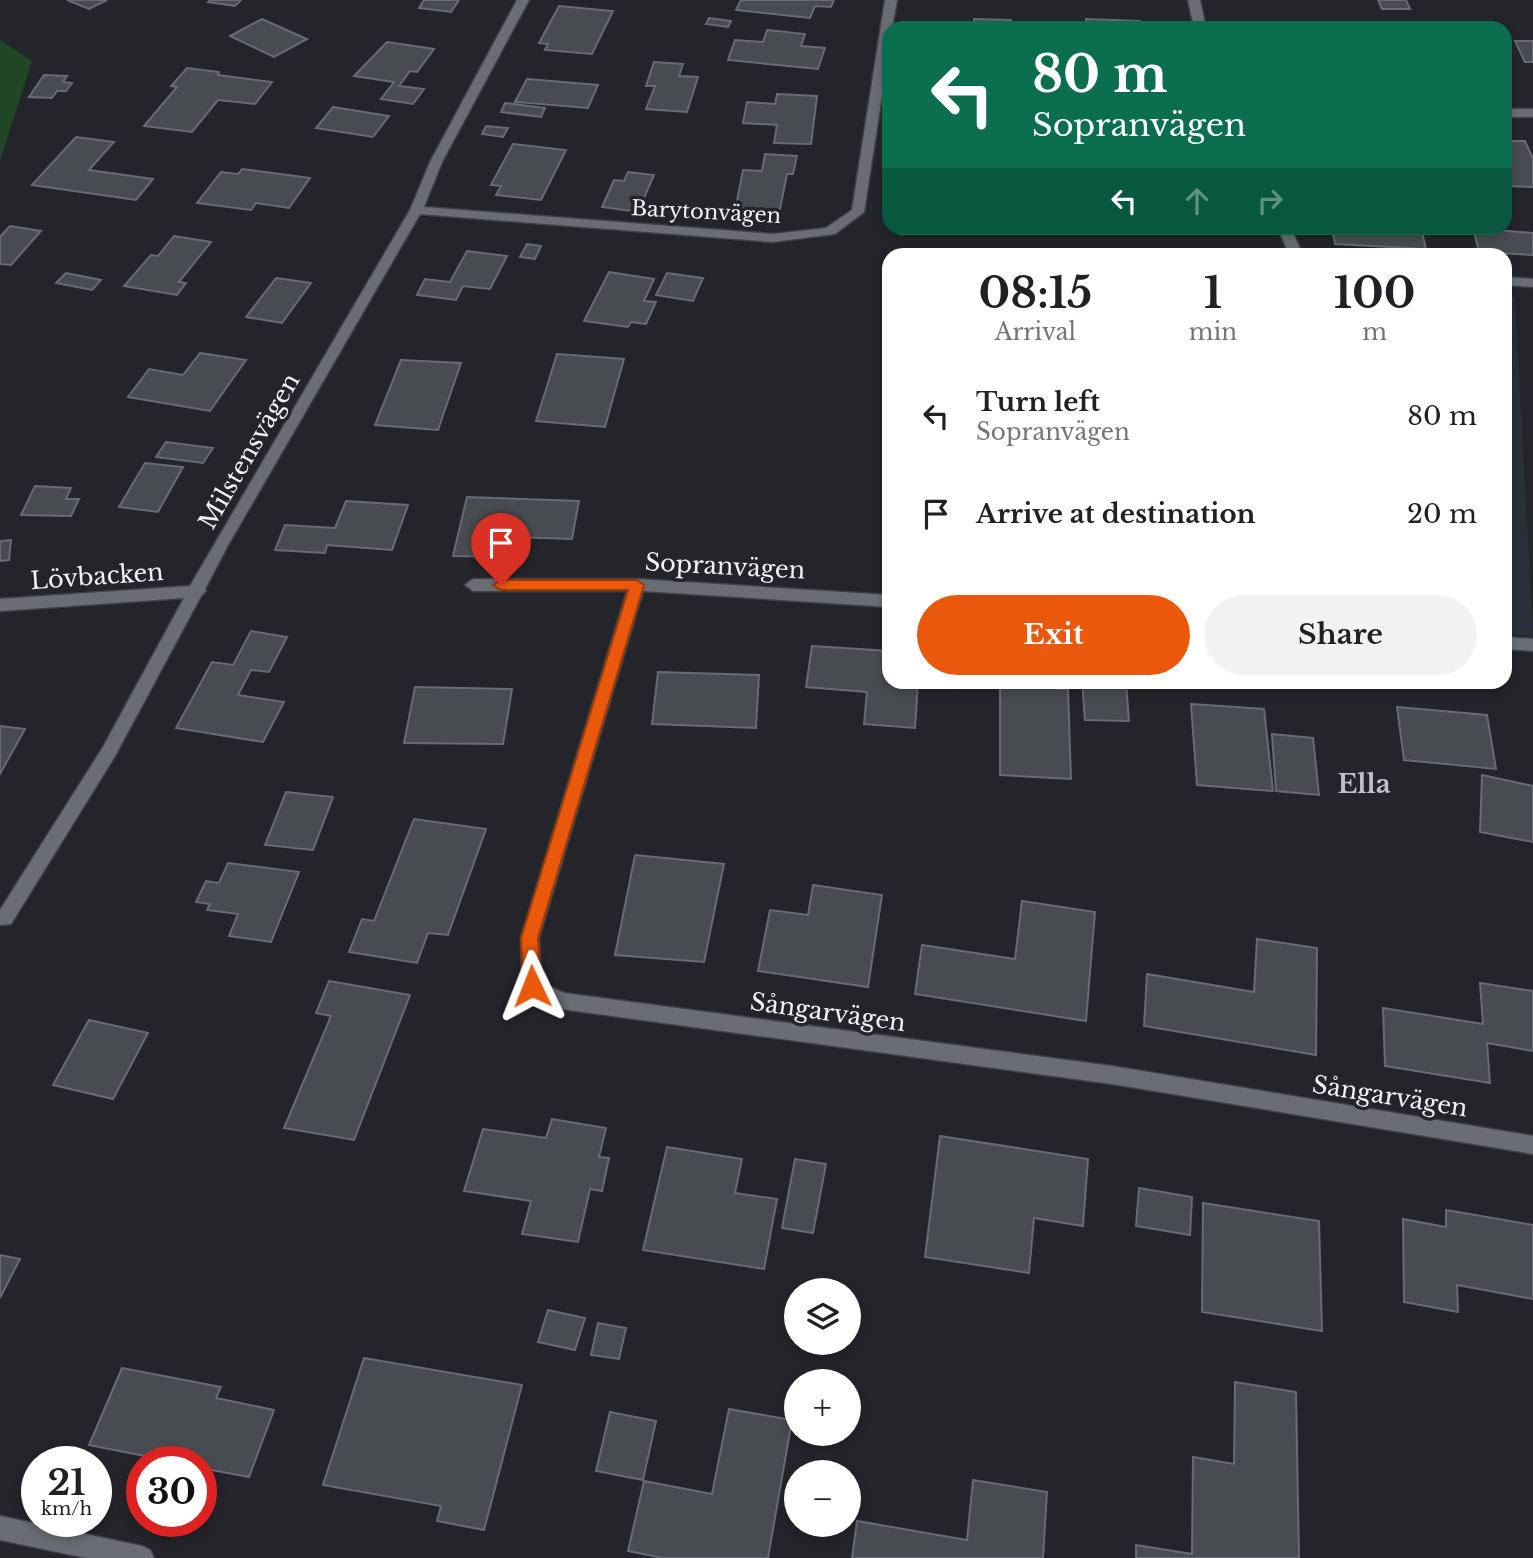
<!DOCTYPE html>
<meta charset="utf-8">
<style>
:root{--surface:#fff;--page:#f2f2f2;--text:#202124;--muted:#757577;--accent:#ea580c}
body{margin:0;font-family:"Libre Baskerville",serif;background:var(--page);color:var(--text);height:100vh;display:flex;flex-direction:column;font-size:26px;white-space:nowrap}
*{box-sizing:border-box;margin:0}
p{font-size:23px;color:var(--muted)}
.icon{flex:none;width:38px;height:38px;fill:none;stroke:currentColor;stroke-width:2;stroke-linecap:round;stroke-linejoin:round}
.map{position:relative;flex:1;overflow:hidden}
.side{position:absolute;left:882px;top:248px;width:630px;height:441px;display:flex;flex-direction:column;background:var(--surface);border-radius:21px;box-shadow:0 4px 10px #0003}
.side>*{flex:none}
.banner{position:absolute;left:882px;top:21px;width:630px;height:214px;border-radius:21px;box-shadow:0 4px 10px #0003;background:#0b6e4f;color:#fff;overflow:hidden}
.tools{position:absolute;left:784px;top:1278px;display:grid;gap:14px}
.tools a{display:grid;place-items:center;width:77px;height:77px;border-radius:50%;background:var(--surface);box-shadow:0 4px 10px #0003;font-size:35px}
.speed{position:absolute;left:21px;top:1446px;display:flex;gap:14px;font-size:35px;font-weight:700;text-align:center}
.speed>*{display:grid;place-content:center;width:91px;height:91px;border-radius:50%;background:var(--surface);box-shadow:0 4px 10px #0003;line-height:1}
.speed small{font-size:18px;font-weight:400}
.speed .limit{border:10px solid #d22;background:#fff;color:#111}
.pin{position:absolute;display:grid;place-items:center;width:60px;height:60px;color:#fff;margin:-72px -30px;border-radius:50% 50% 50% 0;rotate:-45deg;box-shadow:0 0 7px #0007}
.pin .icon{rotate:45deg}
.me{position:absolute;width:77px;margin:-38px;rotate:358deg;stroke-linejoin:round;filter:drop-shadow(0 0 5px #0008)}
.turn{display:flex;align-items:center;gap:24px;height:147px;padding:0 35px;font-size:32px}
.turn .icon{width:91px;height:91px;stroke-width:2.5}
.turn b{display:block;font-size:49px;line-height:60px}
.lanes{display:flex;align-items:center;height:66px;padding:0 35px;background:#0003;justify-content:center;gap:35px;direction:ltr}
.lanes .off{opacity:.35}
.eta{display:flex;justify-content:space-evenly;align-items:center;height:119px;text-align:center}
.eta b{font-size:42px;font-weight:800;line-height:49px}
.cta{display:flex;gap:14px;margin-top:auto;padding:14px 35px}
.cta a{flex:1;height:80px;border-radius:42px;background:var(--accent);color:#fff;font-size:28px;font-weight:800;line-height:80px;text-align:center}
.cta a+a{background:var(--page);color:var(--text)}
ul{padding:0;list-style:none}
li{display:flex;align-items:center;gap:21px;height:98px;padding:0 35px}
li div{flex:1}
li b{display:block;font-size:26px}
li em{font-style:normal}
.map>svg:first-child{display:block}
.built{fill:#2a2f39}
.green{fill:#214625}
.building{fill:#484b50;stroke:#686b71;stroke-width:2}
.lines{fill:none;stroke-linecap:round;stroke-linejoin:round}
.street-casing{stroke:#3f4144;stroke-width:3}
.street{fill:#6a6d73;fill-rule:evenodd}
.route{fill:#ea580c;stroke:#983908;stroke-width:2}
.labels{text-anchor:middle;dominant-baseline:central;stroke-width:7;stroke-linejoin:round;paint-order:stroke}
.far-street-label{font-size:21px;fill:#eff1f4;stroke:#23252a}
.street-label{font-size:24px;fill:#eff1f4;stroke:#23252a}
.neighbourhood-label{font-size:26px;font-weight:bold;fill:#bfc2c8;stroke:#23252a}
</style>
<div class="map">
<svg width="1533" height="1558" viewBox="0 0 1533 1558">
<rect width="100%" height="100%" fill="#23252a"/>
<!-- built -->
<path class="built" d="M1505 298H1515L1533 636 1505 634Z"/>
<!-- green -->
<path class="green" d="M0 40 32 61 0 161Z"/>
<!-- building -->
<g class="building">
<path d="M67 0H107L89 9Z"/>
<path d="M210 0H241L235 6 208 2Z"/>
<path d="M424 0H459L451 12 419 8Z"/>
<path d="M741 0H834L831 7 815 6 810 18 736 10Z"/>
<path d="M1378 0H1406L1410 9H1382Z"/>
<path d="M559 6 613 11 592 54 545 50 548 44 539 43Z"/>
<path d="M709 18 731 21 728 27 706 24Z"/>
<path d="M262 19 307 39 274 57 230 36Z"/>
<path d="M974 19 1011 20V28H974Z"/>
<path d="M1086 19 1140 21V28H1087Z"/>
<path d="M767 30 805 34 801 46 825 48 818 69 728 60 735 40 763 42Z"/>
<path d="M1515 41H1533V62H1525Z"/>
<path d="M387 42 434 49 417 72 410 71 399 86 424 89 413 104 381 99 394 82 354 76Z"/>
<path d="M654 62 683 64 679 76 698 77 687 112 646 109 655 86H646Z"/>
<path d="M187 68 219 72 218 75 272 82 255 104 218 100 192 132 144 126 177 87 171 86Z"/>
<path d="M44 75 67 76 63 82 72 83 66 91H57L52 98 29 97Z"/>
<path d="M527 79 598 85 588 108 515 102Z"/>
<path d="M777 94 817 96 811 144 774 143 777 125 743 123 747 102 775 104Z"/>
<path d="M505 103 545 108 541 117 501 112Z"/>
<path d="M333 107 389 116 373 137 316 128Z"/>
<path d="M486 126 508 128 503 137 482 134Z"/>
<path d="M76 137 114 142 89 170 153 179 136 200 32 185Z"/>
<path d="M1505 141H1525L1533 159V187L1505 186Z"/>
<path d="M513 144 566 150 541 200 496 195 501 186 491 185Z"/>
<path d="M765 154 797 156 793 174H787L779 214 735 211 743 170 762 171Z"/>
<path d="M242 169 310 178 289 208 256 203 251 210 197 203 221 172 238 174Z"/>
<path d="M628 172 654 175 638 212 602 207 614 180 624 181Z"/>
<path d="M10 226 41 231 11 265 0 264V237Z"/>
<path d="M1332 228H1421L1426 249 1335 244Z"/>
<path d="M1473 228 1533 233V255L1479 252Z"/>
<path d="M174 236 211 242 179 282 186 283 177 295 124 286 151 255 158 256Z"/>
<path d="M527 244 541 246 535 259 520 257Z"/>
<path d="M467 251 507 256 490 289 463 286 456 300 417 295 425 279 450 282Z"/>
<path d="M609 272 654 279 644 301 656 302 646 324 631 322 628 327 584 321Z"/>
<path d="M66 273 101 280 92 290 56 283Z"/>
<path d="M667 273 703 278 693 301 656 295Z"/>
<path d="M276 278 311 283 282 323 246 317Z"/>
<path d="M200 353 246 360 210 411 128 397 149 369 183 375Z"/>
<path d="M557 354 624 359 605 427 536 421Z"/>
<path d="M401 360 461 363 438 430 375 425Z"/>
<path d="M166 442 213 448 203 463 156 457Z"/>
<path d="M145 463 183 467 158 512 119 507Z"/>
<path d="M35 486 71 488 66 499H79L71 516 21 515Z"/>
<path d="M467 497 579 501 572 539 511 537 507 557 453 556Z"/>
<path d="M346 501 408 505 392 550 327 545 325 553 275 550 285 525 335 528Z"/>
<path d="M11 540 9 560 0 561V541Z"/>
<path d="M251 631 287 637 269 672 251 670 238 695 284 702 263 742 176 728 212 662 233 665Z"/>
<path d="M812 646 889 651V682H918L915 728 864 724 867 692 806 687Z"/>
<path d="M658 672 759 675 756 728 652 724Z"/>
<path d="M1082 682H1126L1129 721 1085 720Z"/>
<path d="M1000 685 1068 689 1071 779 1000 775Z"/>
<path d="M415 687 512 689 503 744 404 743Z"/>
<path d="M1191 704 1264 709 1273 791 1197 785Z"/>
<path d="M1397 707 1487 715 1496 769 1404 760Z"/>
<path d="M0 726 25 729 0 774Z"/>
<path d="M1272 734 1313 738 1319 795 1276 791Z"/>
<path d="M1482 775 1533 786V842L1480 832Z"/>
<path d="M286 792 333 797 313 850 265 845Z"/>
<path d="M414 819 486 829 448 935 428 933 417 963 349 952 362 919 374 921Z"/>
<path d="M635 855 724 864 704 962 615 955Z"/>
<path d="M228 863 299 872 271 942 229 936 238 914 207 910 210 904 196 902 206 881 219 883Z"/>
<path d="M813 885 882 895 868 987 758 971 770 910 808 915Z"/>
<path d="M1022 901 1095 912 1086 1021 915 994 922 945 1015 959Z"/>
<path d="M1257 939 1317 948 1316 1055 1144 1026 1147 974 1254 992Z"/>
<path d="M329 981 410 995 354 1140 284 1128 331 1016 316 1013Z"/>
<path d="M1480 983 1533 991V1051L1487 1043 1490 1083 1385 1066 1383 1008 1483 1024Z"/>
<path d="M89 1020 148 1033 113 1099 53 1085Z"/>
<path d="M552 1119 606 1128 599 1157 609 1158 602 1191 590 1189 578 1242 522 1234 531 1201 464 1191 483 1129 546 1138Z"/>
<path d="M940 1136 1088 1159 1083 1226 1034 1218 1029 1273 925 1257Z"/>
<path d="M667 1147 742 1159 735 1193 777 1199 764 1269 643 1250Z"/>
<path d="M795 1159 826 1164 813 1233 782 1228Z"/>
<path d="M1139 1188 1192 1197 1190 1235 1136 1226Z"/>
<path d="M1203 1203 1319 1221 1322 1331 1202 1312Z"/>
<path d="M1446 1210 1533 1225V1299L1457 1285 1458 1312 1404 1302 1403 1219 1446 1227Z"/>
<path d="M0 1255 20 1259 0 1298Z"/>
<path d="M548 1310 585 1318 575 1350 538 1342Z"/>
<path d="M598 1323 626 1328 619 1359 591 1355Z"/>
<path d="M364 1358 522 1385 484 1530 437 1521 441 1506 323 1485Z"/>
<path d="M122 1368 221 1387 216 1398 274 1410 249 1477 201 1468V1461H170L89 1445Z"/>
<path d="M1235 1382 1296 1392 1299 1558H1136V1545L1192 1554 1193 1457 1234 1464Z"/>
<path d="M729 1409 792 1420 768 1558H663L628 1551 644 1481 712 1494Z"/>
<path d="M610 1412 656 1421 643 1480 596 1471Z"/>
<path d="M973 1480 1047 1492 1043 1558H852L857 1521 967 1540Z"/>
</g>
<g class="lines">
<!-- street casing -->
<g class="street-casing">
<g id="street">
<path d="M517 0H529L442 162 424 207 773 234 826 228 852 210 885 0H897L892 28H889V50L864 212 835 234 773 242 420 214 227 547 205 589 206 591 201 596 115 756 11 924 0 925V910L103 747 184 598 0 611V599L190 586 410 210 430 162Z"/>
<path d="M1188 0H1200L1206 28H1194Z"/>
<rect x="1505" y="109" width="28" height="8"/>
<path d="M1278 228H1291L1303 256H1290Z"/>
<path d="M1505 277 1533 279V287L1505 285Z"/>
<path d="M473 579H637L889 595V607L643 591 539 938 541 982 564 993 1112 1066 1533 1136V1154L1112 1084 561 1009 525 992 522 986 521 938 627 591H473L465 585Z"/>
<path d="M1505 637 1533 639V651L1505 649Z"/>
<path d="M0 1516 142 1546 150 1550 154 1558H86L0 1540Z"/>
</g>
</g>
<!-- street -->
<use href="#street" class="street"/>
</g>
<!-- route -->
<path class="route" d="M501 580H637L644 585 538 938 541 986 532 993 523 986 521 938 628 590H501L493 585Z"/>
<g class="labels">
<!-- far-street labels -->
<g class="far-street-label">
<text transform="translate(706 212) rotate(3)">Barytonvägen</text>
</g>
<!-- street labels -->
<g class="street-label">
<text transform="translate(249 451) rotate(-60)">Milstensvägen</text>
<text transform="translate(725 566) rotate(3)">Sopranvägen</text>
<text transform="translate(97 576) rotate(-4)">Lövbacken</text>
<text transform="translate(828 1012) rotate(8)">Sångarvägen</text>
<text transform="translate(1390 1096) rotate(9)">Sångarvägen</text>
</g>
<!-- neighbourhood labels -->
<g class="neighbourhood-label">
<text x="1364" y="784">Ella</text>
</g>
</g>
</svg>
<div class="tools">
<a><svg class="icon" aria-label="layers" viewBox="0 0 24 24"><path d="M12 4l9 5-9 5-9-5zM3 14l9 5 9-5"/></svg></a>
<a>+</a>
<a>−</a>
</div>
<div class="speed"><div>21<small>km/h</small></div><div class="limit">30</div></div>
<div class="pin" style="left:501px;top:585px;background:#d93025"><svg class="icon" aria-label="arrive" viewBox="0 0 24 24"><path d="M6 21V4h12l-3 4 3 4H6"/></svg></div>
<svg class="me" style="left:532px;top:986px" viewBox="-20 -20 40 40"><path d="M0-17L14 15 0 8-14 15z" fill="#ea580c" stroke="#fff" stroke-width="4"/></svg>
<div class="banner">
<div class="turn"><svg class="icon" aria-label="left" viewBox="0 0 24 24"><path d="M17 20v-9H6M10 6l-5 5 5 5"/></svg><div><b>80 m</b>Sopranvägen</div></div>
<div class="lanes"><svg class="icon" aria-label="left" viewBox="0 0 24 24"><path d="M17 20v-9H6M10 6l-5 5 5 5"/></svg><svg class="icon off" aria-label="ahead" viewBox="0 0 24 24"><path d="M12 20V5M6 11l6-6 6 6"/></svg><svg class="icon off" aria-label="right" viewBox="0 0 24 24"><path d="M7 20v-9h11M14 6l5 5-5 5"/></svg></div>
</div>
<section class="side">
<div class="eta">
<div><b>08:15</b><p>Arrival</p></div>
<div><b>1</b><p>min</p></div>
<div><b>100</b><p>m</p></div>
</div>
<ul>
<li><svg class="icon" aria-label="left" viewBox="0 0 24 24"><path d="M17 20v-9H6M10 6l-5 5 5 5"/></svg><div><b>Turn left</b><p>Sopranvägen</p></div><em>80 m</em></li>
<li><svg class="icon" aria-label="arrive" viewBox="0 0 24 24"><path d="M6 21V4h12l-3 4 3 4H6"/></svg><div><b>Arrive at destination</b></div><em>20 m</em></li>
</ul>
<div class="cta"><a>Exit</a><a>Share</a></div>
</section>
</div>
